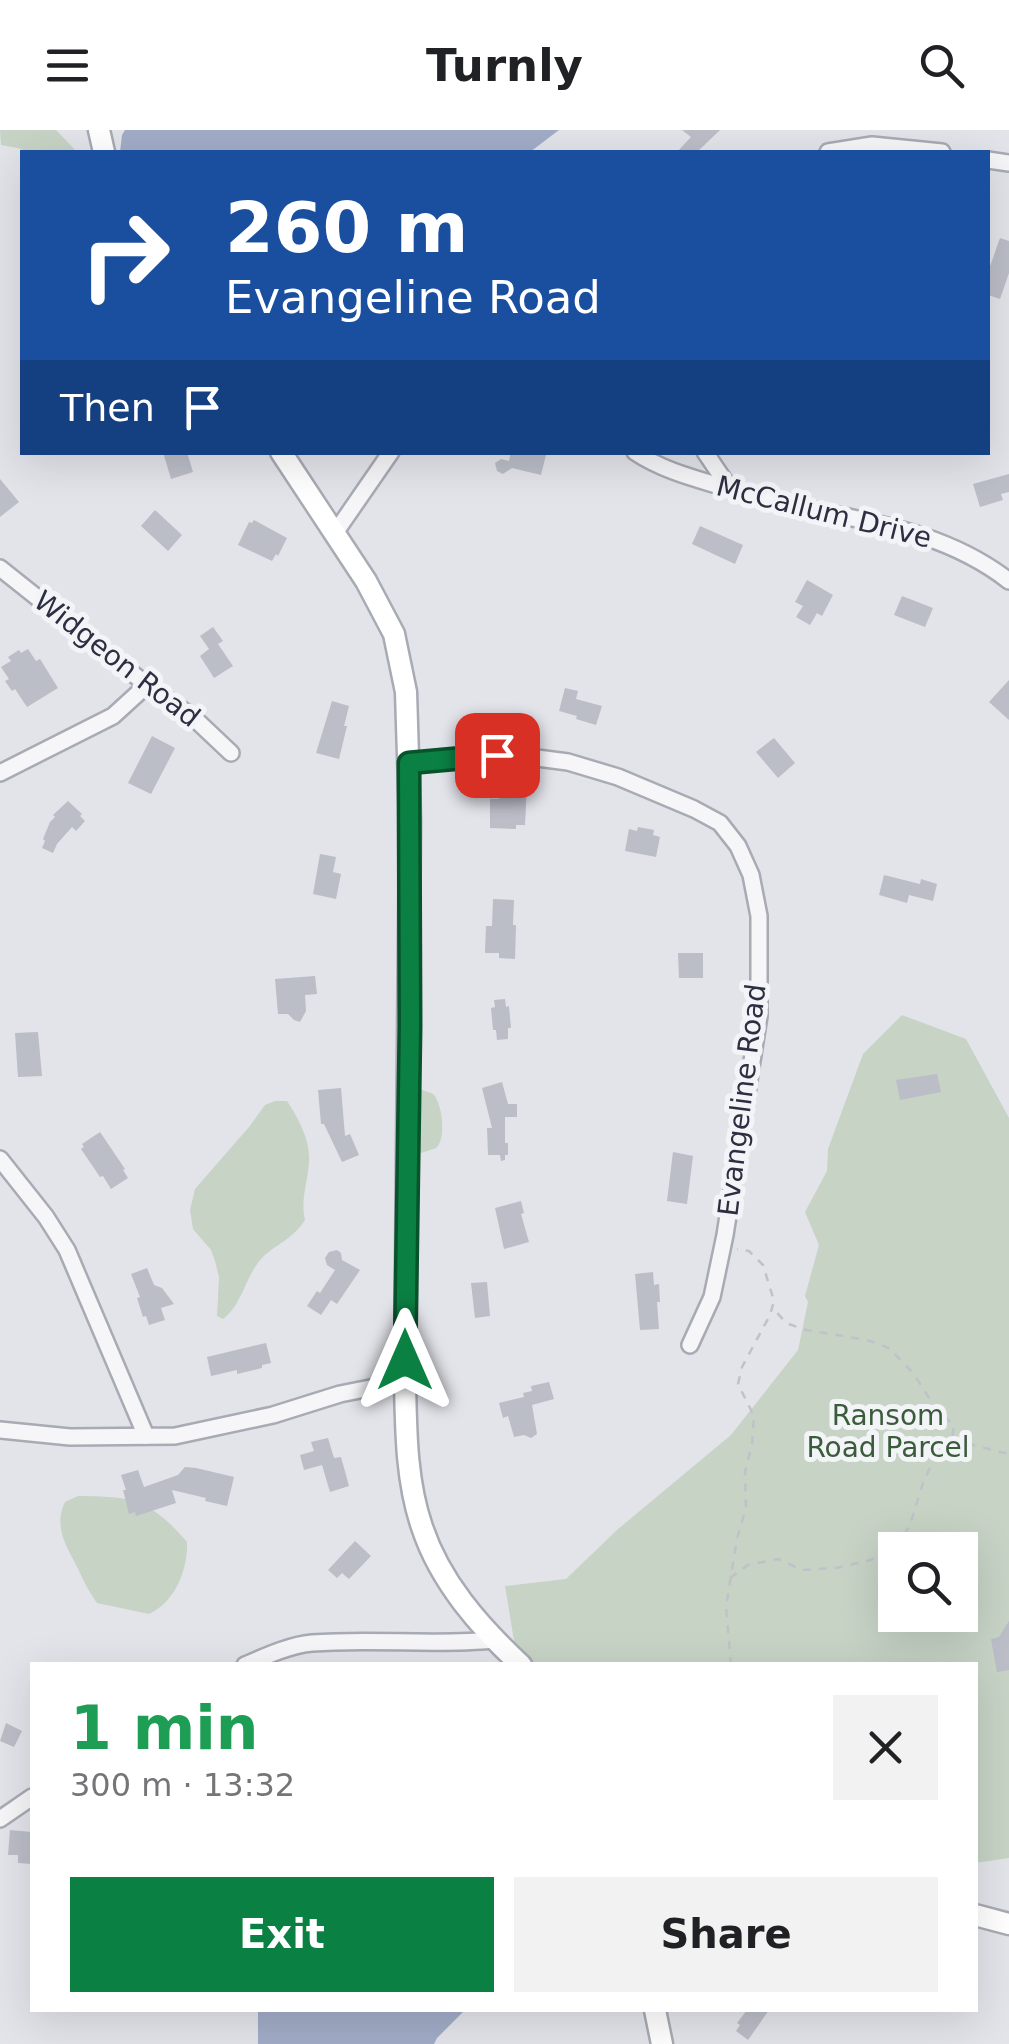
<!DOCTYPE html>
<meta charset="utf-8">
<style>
:root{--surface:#fff;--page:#f2f2f2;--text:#202124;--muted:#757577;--accent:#0b8043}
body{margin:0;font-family:"DejaVu Sans",sans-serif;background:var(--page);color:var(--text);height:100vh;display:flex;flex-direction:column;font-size:38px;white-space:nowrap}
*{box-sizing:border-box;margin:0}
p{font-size:32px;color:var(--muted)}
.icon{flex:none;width:55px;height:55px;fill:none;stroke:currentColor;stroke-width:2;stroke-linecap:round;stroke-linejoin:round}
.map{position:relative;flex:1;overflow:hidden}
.side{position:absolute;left:30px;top:1532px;width:948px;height:350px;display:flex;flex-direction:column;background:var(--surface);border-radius:0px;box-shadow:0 10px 40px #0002}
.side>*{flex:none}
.guide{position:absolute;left:20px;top:20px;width:970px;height:305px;border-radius:0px;box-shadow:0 10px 40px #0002;background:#1a4fa0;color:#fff;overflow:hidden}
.controls{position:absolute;left:878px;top:1402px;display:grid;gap:20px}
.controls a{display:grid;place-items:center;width:100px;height:100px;border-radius:0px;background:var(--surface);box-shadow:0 10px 40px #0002;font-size:50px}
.pin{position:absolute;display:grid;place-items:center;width:85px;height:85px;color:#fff;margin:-42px;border-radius:20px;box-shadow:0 5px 15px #0006}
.me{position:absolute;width:110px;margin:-55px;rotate:0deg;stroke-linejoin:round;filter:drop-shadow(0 0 8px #0008)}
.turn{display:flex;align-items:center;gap:35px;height:210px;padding:0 40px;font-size:45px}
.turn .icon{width:130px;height:130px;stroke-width:2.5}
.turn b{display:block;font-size:70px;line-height:85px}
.then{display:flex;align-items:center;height:95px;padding:0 40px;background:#0003;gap:20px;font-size:38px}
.round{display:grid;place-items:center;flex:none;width:105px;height:105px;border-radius:0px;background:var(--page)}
.head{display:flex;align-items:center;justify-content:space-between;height:170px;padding:0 40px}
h1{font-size:60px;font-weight:700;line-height:75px;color:#1e9e55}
.action{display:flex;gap:20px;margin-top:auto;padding:20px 40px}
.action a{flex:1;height:115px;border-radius:0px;background:var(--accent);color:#fff;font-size:40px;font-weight:700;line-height:115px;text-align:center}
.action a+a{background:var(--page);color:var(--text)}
header{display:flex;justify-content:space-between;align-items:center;height:130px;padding:0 40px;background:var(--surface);font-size:45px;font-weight:700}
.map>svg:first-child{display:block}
.green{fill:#c6d3c5;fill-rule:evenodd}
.water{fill:#a1acc7}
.building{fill:#bbbdc7}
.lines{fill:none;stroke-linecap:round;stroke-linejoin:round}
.street-casing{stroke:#a8aab4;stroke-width:20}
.secondary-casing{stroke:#a8aab4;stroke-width:25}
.path{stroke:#c1c2c9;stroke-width:2.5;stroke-dasharray:8 8;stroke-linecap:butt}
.street{stroke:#f6f6f9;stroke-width:15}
.secondary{stroke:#fff;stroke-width:20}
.route-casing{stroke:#07532c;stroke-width:25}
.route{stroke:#0b8043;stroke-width:18}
.labels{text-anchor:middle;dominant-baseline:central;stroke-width:10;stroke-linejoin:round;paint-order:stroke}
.street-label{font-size:28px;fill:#2c2f41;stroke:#f3f4f7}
.park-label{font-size:28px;fill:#3b5c3b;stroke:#f3f4f7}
</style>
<header><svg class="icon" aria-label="menu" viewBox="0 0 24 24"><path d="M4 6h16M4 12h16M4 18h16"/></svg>Turnly<svg class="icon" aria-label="search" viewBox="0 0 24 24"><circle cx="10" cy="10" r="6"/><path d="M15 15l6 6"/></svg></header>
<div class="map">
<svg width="1009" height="1914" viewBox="0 0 1009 1914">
<rect width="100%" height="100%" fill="#e3e4ea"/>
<!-- green -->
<g class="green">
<path d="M0 0H56L77 22H28L18 18 1 15Z"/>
<path d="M902 885 966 909 1009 988V1728L975 1733V1535H518L505 1456 566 1449 617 1400 731 1305 798 1220 808 1172 805 1166 819 1115 805 1082 827 1041 828 1019 863 924ZM895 1420H960V1485H895Z"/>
<path d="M417 958C419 959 431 963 433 964 442 972 447 1009 436 1018 434 1019 424 1022 421 1023L417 1021Z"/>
<path d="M275 971H287C298 987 311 1012 309 1032 308 1051 300 1071 305 1090 291 1111 277 1113 262 1128 245 1146 243 1174 223 1189L217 1186 219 1147 215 1131 211 1120 193 1099 190 1080 195 1059 249 997 265 975Z"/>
<path d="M78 1366C132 1366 151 1370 187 1412 188 1440 175 1472 149 1484L97 1473C90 1463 85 1454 80 1443 69 1419 52 1399 65 1372Z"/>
</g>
<!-- water -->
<g class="water">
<path d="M125 0H559L530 22H120L122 5Z"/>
<path d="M258 1880H465L437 1908 434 1914H258Z"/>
</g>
<!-- building -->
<g class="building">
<path d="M682 0H720L697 22H677L691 7Z"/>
<path d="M1000 108 1009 111V143L1000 169 988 165V142Z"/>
<path d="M163 322H187L193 342 171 349Z"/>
<path d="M511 322 546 325 541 345 512 338 503 344 497 341 495 333 501 329 509 331Z"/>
<path d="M1009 344V362L1001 364 1003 370 980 377 973 354Z"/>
<path d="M0 349 19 372 0 387Z"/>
<path d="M155 380 182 405 168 421 141 396Z"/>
<path d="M254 390 287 408 278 426 276 424 272 431 238 415 249 392 252 393Z"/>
<path d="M700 396 743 415 735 434 692 414Z"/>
<path d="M807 450 833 465 822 486 817 483 810 495 796 487 803 476 795 472Z"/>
<path d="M902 466 933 478 925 497 894 485Z"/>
<path d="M213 497 223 511 218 514 233 536 214 548 200 526 209 519 200 506Z"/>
<path d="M28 519 36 531 40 529 58 558 27 577 15 559 12 561 5 551 9 549 1 537 11 531 8 527 19 520 21 523Z"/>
<path d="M1009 550V590L989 572Z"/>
<path d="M565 558 578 561 576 569 602 576 596 595 576 589 577 586 559 581Z"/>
<path d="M332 571 349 576 344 596H347L339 629 316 623Z"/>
<path d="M152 606 175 618 151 664 128 653Z"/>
<path d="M774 608 795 633 778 648 756 622Z"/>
<path d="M500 653 527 654 525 695H516V699L490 698V669H499Z"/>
<path d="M68 671 82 684 80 686 85 691 76 701 72 697 57 714 53 723 42 718 45 711 43 709 50 692 55 687 53 685Z"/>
<path d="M638 697 654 700 653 705 660 707 656 727 625 721 629 699 637 701Z"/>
<path d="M320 724 336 727 333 742 341 744 336 769 313 764Z"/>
<path d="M884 745 920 754 921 749 937 754 933 771 909 765 907 773 879 765Z"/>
<path d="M493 769 514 770 513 795H516L515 829 499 828V823H485L486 796H492Z"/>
<path d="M678 823H703V848H679Z"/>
<path d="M315 846 317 864 305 865 306 881 300 892 294 890 288 884H278L275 849Z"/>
<path d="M505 869 506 877 509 876 511 898H508V909L497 910 496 900H493L491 878 495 877 494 870Z"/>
<path d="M38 902 42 946 18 947 15 903Z"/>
<path d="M937 944 941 962 900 970 896 950Z"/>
<path d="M502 952 508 974H517V987H505V1013H508V1025H505V1030L501 1031 500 1025H488L487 998H492L482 958Z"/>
<path d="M341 958 345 1006 350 1004 359 1025 342 1032 324 994H321L318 960Z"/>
<path d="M100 1002 125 1039 123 1040 128 1048 111 1059 103 1046 100 1047 81 1019 84 1017 82 1014Z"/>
<path d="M673 1022 693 1026 687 1074 667 1071Z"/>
<path d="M521 1071 524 1083 521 1084 529 1112 504 1119 495 1078Z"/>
<path d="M337 1120 341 1123 342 1130 360 1140 337 1174 331 1170 321 1185 307 1176 317 1161 320 1163 335 1140 327 1135 325 1128 329 1122Z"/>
<path d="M147 1138 154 1155 162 1158 174 1174 161 1178 165 1190 149 1195 146 1186 143 1187 137 1168 140 1167 131 1144Z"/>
<path d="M653 1142 654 1155 659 1154 660 1172H657L659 1199 640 1200 635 1144Z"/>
<path d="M487 1152 490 1186 475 1188 471 1153Z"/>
<path d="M266 1213 271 1233 262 1235V1238L237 1244V1240L211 1246 207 1227Z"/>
<path d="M549 1252 554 1269 532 1275 537 1304 531 1308 524 1305 514 1307 508 1286 503 1288 499 1273 524 1267 523 1263 532 1261 531 1256Z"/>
<path d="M328 1308 334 1328 341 1327 349 1356 330 1362 322 1335 304 1340 300 1325 314 1321 311 1312Z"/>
<path d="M185 1337 196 1338 234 1347 227 1376 205 1371 206 1368 172 1360 176 1373 136 1386 135 1382 129 1384 123 1360H126L121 1345 138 1340 144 1357 178 1345Z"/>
<path d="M355 1411 371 1426 349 1449 342 1443 337 1448 328 1440Z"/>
<path d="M1009 1491V1540L997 1542 991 1509 999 1507Z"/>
<path d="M6 1593 22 1601 14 1617 0 1611Z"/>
<path d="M10 1700 32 1702V1734L18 1733V1725H8Z"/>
<path d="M747 1880H769L748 1910 736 1901 740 1895 737 1893Z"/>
</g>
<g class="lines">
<!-- street casing -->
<g class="street-casing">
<g id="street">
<path d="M828 22 872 15 942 22"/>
<path d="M988 30 1009 33"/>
<path d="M635 322C659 338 686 346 713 354 745 364 777 372 810 379 881 394 950 405 1009 451"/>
<path d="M705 322 730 359"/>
<path d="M335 403 391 322"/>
<path d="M0 438 147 555 195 589 231 623"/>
<path d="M409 633 514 625 568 632 618 647 694 679 720 693 738 716 751 745 759 786V886L725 1105 712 1167 690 1215"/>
<path d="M0 643 113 586 147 555"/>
<path d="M0 1029 46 1087 67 1120 146 1306"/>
<path d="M0 1300 70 1307 175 1306 273 1285 340 1264 405 1251"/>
<path d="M245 1535C266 1526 290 1515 312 1513 373 1508 433 1516 494 1510"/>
<path d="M0 1689 32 1667"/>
</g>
</g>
<!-- secondary casing -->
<g class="secondary-casing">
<g id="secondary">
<path d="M99 0 104 22"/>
<path d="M281 322 366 451 394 504 406 562 410 690 405 1251C406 1299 406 1351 422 1397 440 1452 480 1497 521 1535"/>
<path d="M975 1785 1009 1794"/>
<path d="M655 1880 662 1914"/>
</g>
</g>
<!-- path -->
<g class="path">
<path d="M952 1310 1009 1324"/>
<path d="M730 1448 748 1435 778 1429 802 1440 836 1438 871 1430 897 1416 910 1395 923 1353 934 1329 952 1310 954 1295 937 1280 913 1243 889 1218 867 1210 806 1200 786 1193 772 1177"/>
<path d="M731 1535 726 1477 737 1409 746 1378 745 1342 752 1314 754 1286 738 1254 742 1237 770 1185 774 1171 763 1135 749 1121 737 1119"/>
</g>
<!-- street -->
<use href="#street" class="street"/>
<!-- secondary -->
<use href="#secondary" class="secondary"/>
</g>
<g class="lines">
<!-- route casing -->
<g class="route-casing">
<path id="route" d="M405 1230 410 896 409 633 497 625"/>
</g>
<!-- route -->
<use href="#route" class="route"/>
</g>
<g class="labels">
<!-- street labels -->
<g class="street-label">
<text transform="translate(824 382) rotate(14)">McCallum Drive</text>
<text transform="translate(117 529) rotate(38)">Widgeon Road</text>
<text transform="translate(742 970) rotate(-83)">Evangeline Road</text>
</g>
<!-- park labels -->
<g class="park-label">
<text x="888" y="1285">Ransom<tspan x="888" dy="32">Road Parcel</tspan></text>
</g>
</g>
</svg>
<div class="controls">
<a><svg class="icon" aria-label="search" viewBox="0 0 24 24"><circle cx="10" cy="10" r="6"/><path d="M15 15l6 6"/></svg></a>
</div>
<div class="pin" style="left:497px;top:625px;background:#d93025"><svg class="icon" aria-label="arrive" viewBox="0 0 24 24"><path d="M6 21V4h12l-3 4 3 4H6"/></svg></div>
<svg class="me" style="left:405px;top:1230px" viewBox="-20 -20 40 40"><path d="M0-17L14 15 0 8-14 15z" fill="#0b8043" stroke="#fff" stroke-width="4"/></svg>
<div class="guide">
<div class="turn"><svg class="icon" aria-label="right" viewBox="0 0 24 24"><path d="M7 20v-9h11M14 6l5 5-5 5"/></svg><div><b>260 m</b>Evangeline Road</div></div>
<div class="then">Then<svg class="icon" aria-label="arrive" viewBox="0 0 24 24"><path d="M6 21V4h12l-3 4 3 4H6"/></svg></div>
</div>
<section class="side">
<div class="head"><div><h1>1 min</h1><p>300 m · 13:32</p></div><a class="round"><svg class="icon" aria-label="close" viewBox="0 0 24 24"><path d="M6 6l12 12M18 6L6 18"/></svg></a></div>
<div class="action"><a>Exit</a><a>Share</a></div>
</section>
</div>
